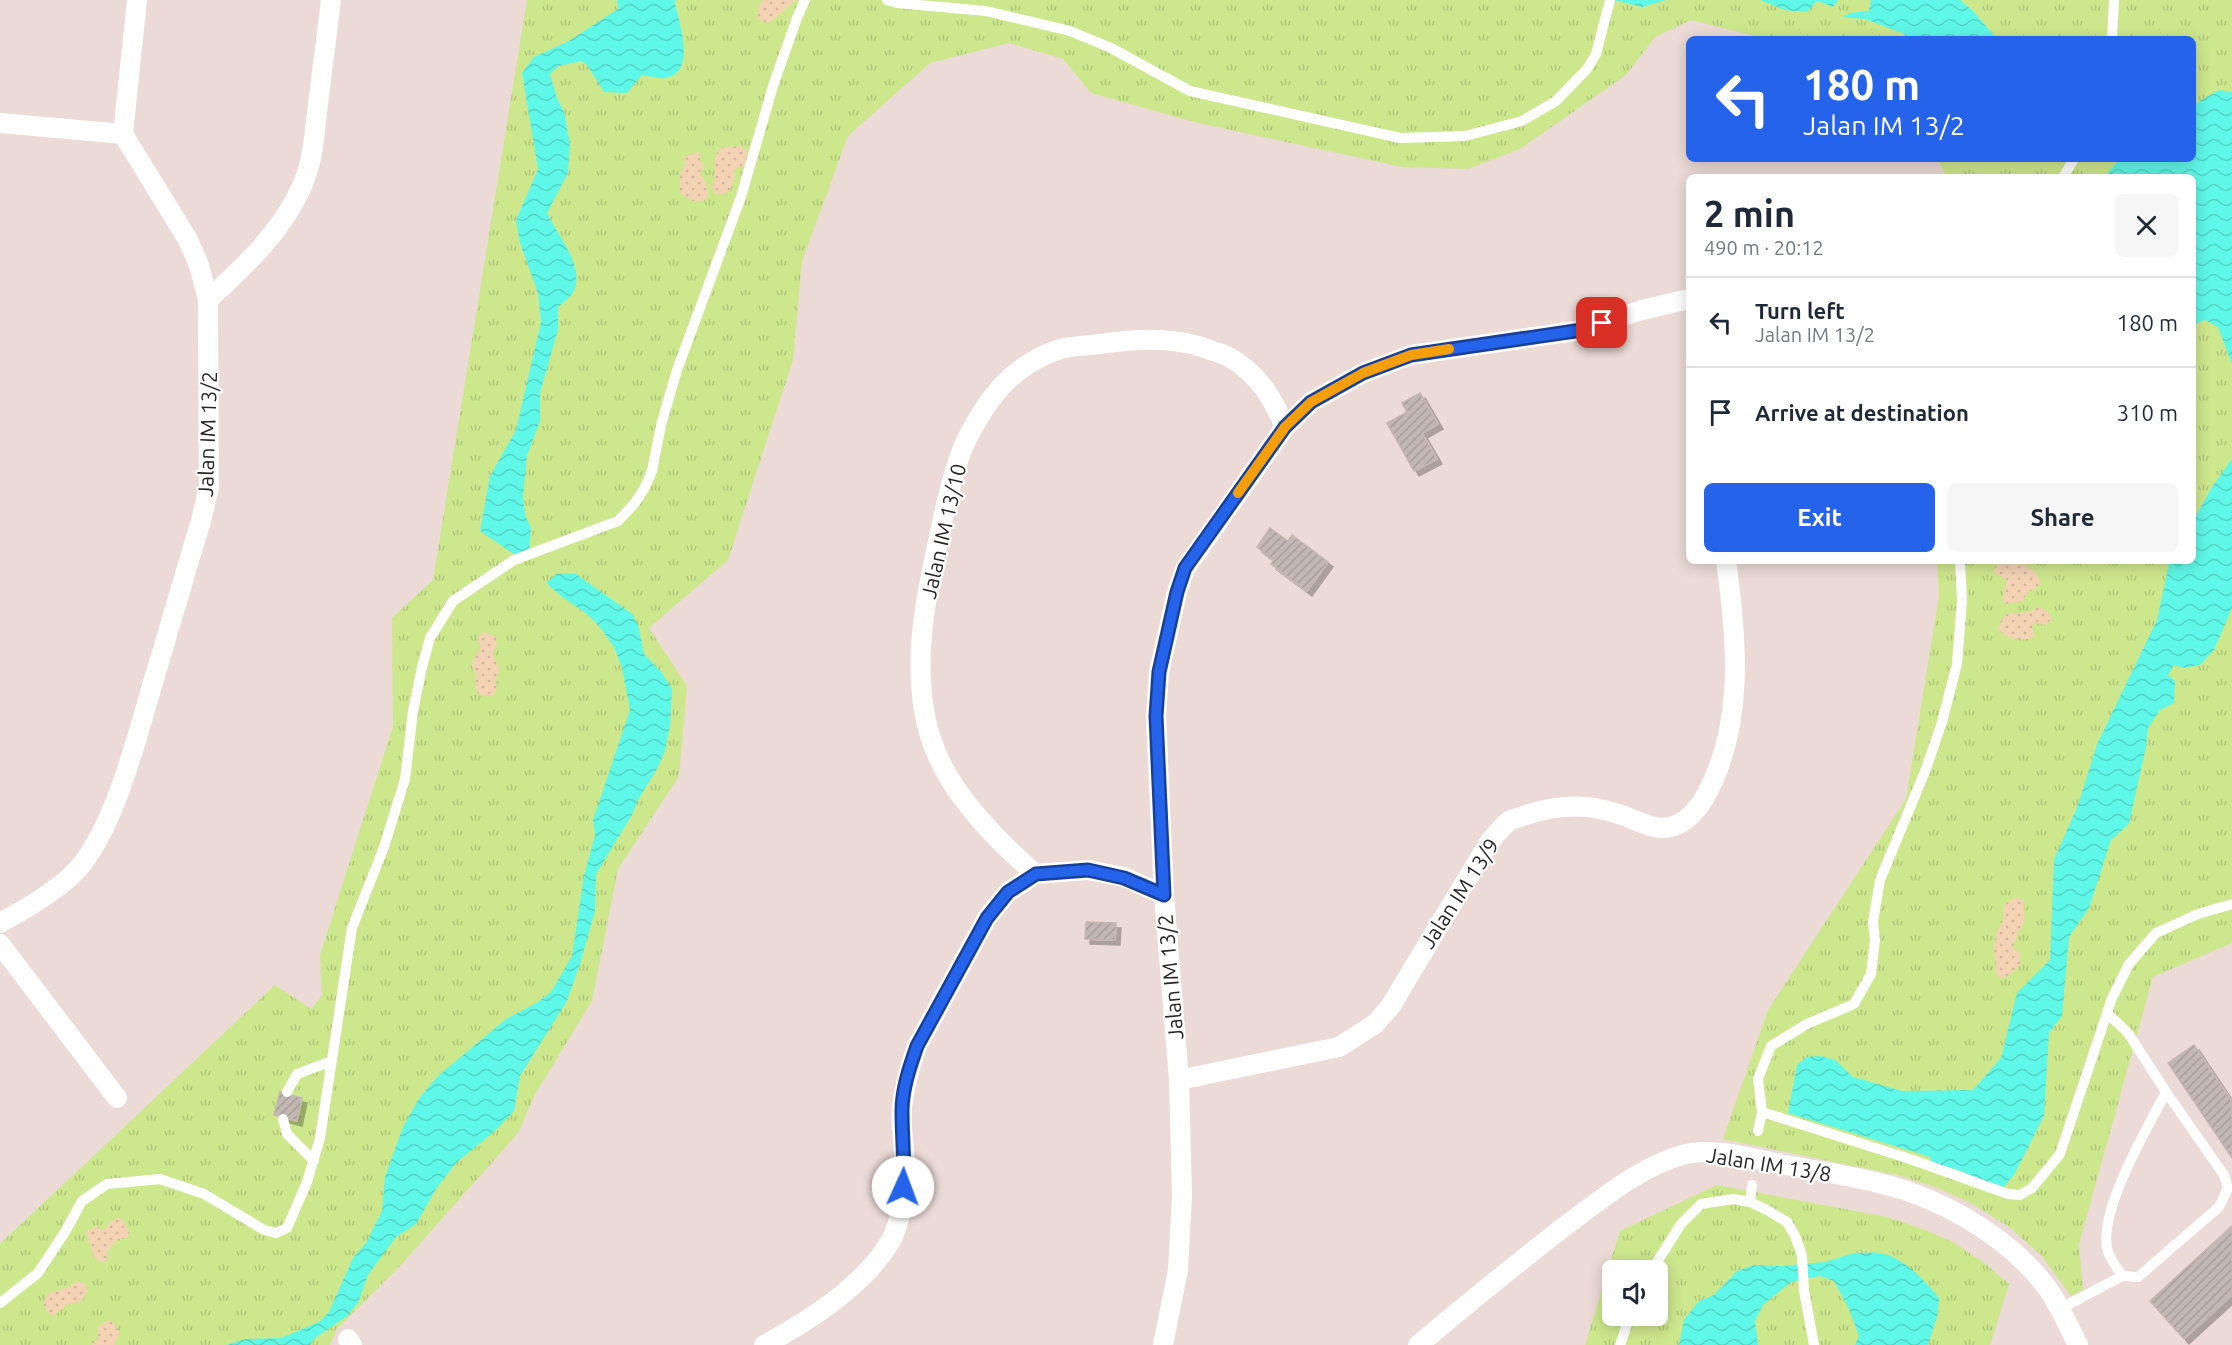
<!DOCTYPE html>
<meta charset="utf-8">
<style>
:root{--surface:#fff;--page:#f6f6f7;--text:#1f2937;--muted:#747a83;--line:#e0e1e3;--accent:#2563eb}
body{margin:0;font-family:Ubuntu,sans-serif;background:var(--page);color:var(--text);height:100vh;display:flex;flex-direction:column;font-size:22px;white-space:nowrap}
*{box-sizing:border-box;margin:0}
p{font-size:20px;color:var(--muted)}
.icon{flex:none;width:33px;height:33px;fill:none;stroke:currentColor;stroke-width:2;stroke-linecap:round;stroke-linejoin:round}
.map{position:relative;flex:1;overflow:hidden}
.details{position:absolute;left:1686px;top:174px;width:510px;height:390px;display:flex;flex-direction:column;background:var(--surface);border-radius:9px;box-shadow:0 3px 15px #0003}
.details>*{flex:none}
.top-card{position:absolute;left:1686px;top:36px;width:510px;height:126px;border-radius:9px;box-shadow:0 3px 15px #0003;background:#2563eb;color:#fff;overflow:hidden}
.fabs{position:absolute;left:1602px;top:1260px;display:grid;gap:12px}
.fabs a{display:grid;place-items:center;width:66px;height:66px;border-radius:9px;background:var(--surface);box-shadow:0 3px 15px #0003;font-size:30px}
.pin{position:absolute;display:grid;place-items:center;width:51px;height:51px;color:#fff;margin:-26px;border-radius:12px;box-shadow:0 3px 9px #0006}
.me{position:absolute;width:66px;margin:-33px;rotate:2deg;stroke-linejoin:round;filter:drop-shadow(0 0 4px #0008)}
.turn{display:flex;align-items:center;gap:21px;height:126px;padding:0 18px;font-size:27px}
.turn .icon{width:78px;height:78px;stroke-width:2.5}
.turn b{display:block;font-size:42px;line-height:51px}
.round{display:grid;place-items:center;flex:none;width:63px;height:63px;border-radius:9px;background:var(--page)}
.overview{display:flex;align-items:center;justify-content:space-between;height:102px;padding:0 18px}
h1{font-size:36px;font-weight:700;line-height:45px}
.cta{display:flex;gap:12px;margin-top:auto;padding:12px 18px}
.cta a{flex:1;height:69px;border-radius:9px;background:var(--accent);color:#fff;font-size:24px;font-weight:700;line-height:69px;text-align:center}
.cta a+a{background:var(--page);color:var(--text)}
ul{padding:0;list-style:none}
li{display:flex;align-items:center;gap:18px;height:90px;padding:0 18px;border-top:2px solid var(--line)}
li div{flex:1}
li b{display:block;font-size:22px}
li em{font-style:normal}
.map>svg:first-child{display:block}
.grass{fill:url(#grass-tufts);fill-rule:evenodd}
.sand{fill:url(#sand-dots)}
.water{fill:url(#water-waves)}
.building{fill:url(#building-hatch);stroke:#c6b6b0;stroke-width:1.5;filter:url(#shadow)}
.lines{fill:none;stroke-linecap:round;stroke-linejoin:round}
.service{stroke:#fff;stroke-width:10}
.minor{stroke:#fff;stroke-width:20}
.route-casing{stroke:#184099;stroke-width:15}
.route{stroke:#2563eb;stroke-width:10}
.slow{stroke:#f59e0b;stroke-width:10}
.labels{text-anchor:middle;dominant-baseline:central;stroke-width:4.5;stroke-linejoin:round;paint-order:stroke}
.street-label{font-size:21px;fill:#262626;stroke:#fff}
</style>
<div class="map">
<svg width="2232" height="1345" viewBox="0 0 2232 1345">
<defs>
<pattern id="grass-tufts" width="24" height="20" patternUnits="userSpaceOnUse" patternTransform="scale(1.5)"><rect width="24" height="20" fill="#cde78d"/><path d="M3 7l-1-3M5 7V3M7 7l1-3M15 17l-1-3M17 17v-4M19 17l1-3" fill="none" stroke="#b0c67a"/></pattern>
<pattern id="sand-dots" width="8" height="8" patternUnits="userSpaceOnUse" patternTransform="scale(1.5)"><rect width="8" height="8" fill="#f4d3b5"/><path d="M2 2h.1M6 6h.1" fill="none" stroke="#d1b59c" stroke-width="1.8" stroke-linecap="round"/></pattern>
<pattern id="water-waves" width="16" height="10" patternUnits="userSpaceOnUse" patternTransform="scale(1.5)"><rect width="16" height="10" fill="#5ff7e7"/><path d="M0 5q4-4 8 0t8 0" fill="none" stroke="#52d4c6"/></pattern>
<pattern id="building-hatch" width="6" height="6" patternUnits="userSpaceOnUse" patternTransform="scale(1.5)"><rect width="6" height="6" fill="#c2b7b2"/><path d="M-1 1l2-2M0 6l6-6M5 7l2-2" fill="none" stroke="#a79d99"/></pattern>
<filter id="shadow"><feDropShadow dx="5" dy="5" stdDeviation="0" flood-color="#0004"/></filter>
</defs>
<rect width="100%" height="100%" fill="#ebdad6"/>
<!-- grass -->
<g class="grass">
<path d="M527 0H2232V943L2153 977 2079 1244 2083 1290 2071 1296 2041 1255 2009 1227 1971 1203 1935 1187 1897 1175 1723 1139 1768 1010 1906 799 1939 596 1937 561H2193V177H1947L1937 159H2193V39H1766L1691 20 1655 37 1626 75 1520 149 1468 169 1402 167 1194 122 1091 93 1063 59 1009 43 930 63 848 136 802 261 793 360 728 560 649 628 687 686 679 776 618 869 592 1001 534 1096 518 1133 401 1265 337 1329 330 1345H0V1244L275 985 311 1009 322 996 320 955 393 726 392 618 433 580Z"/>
<path d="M1717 1185 1887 1217 1920 1228 1951 1241 1983 1262 2009 1284 1990 1345H1585L1620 1231ZM1612 1270H1658V1316H1612Z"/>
</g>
<!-- sand -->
<g class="sand">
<path d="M763 0H796L769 23 759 20C756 12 758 6 763 0Z"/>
<path d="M741 146 746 150 748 160 744 166 737 167 734 171 735 175 730 191 723 194H715L712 187C719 172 709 165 720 148Z"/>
<path d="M699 152 700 161 704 165 700 174C706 182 711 192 705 201H692L680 193V174L685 165 684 157Z"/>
<path d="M1996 561H2031L2027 564V567L2029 569H2033L2040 580 2038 587 2028 592 2023 601 2006 604 2003 601C2003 593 2006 588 2006 580L1994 572Z"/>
<path d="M2040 607 2049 613 2052 619 2046 625 2034 623 2032 627 2034 637C2020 642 2008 640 1998 629L2002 619 2007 614 2028 612Z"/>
<path d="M484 632 496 637 497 645C486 661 507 662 495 680L497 685 494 695H479C474 687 475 682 476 674L472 668 474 658 480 649 478 636Z"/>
<path d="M2017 897 2023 901C2025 910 2026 929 2017 933V939L2012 947 2020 953V965L2007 977 2001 978 1996 975 1994 947 1996 934 2003 920 2004 904Z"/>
<path d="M118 1218 123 1220 129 1231 128 1236 123 1239H118L107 1252 108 1257 106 1261 100 1262 94 1257 86 1232 97 1226 103 1231 113 1220Z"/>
<path d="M75 1281 85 1283 87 1291C80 1307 80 1302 67 1304L54 1316 48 1313 43 1304 49 1293 70 1287Z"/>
<path d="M109 1321 113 1322 120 1333 115 1342V1345H92L98 1339V1328L101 1324Z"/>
</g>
<!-- water -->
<g class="water">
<path d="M617 0H676L675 3C679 23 697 72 666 78 659 79 649 76 642 75L627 93 604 92 587 65 581 61 559 66 550 74 557 98 564 112 570 144 568 173 547 213C557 234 588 271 572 294 568 299 563 303 558 307V330L540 393V421L527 456 523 496 525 515 531 528 529 551 518 557 480 531 490 476 516 430 541 322 538 293 520 243 516 220 538 169 522 73 534 57 569 41 618 9Z"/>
<path d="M1614 0H1666L1642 7Z"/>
<path d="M1760 0H1838L1833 7 1817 1 1807 12 1785 10Z"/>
<path d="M1871 0H1960L1973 11 1997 39H1908L1904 34 1865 19 1843 17 1850 13 1869 11Z"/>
<path d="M2219 90 2232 92V364L2218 327 2205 320 2193 325V177H2104L2120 159H2193V105Z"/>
<path d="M2232 459V608L2214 650 2200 665 2184 668 2174 665 2168 675 2175 681 2174 703 2160 710 2148 728 2146 747 2129 824 2111 840 2089 908 2069 937 2062 1016 2049 1033 2044 1116 2014 1175 2001 1190 1961 1171 1931 1162 1930 1157 1788 1113 1797 1065 1807 1057 1821 1056 1835 1060 1853 1077 1902 1091 1973 1090 2001 1058 2017 993 2050 960 2054 860 2078 805 2097 744 2157 620 2169 564 2170 561H2193V521L2212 487Z"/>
<path d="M558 573 576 574 632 614 638 625 644 654 662 673 672 689 670 725 665 751 657 769 638 800 632 815 596 874 595 911 580 964 567 1001 520 1076 514 1111 496 1130 456 1163 436 1189 416 1224 396 1237 368 1275 358 1303 347 1316 314 1339 310 1345H226L246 1339 281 1338 319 1322 329 1312 353 1258 366 1243 382 1211 385 1177 403 1127 420 1097 438 1076 506 1019 538 1002 551 992 572 956 584 876 595 835 593 820 630 710 622 668 614 647 599 626 587 614 562 597 546 583Z"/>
<path d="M1854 1253C1862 1253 1871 1252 1879 1253 1904 1257 1924 1280 1939 1298L1937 1317 1928 1345H1855L1859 1336 1849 1309 1834 1281 1820 1276 1791 1282 1763 1305 1755 1321 1758 1345H1679L1684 1320 1699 1301 1714 1295 1737 1271 1754 1265 1782 1266 1825 1262Z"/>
</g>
<!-- building -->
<g class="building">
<path d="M1420 393 1438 424 1422 433 1437 459 1414 471 1387 423 1407 412 1402 403Z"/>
<path d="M1270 528 1288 541 1292 535 1328 562 1307 591 1271 564 1274 560 1257 547Z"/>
<path d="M1086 922 1116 923 1115 940 1085 939Z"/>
<path d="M2194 1045 2232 1102V1158L2168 1063Z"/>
<path d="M280 1092 302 1098 297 1121 274 1115Z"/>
<path d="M2232 1226V1295L2184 1339 2150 1301Z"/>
</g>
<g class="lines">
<!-- service -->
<g class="service">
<path d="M887 0 897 3 986 11 1070 31 1111 48 1190 91 1400 138 1465 136 1522 121 1556 101 1587 69 1596 54 1610 0"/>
<path d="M2112 39 2114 0"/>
<path d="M2063 177 2074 159"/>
<path d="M1960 561 1962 600 1957 664 1942 722 1926 769 1880 880 1873 922 1875 940 1871 974 1854 1004 1807 1024 1771 1046 1758 1079 1762 1112 1910 1159 2008 1194 2020 1195 2032 1188 2060 1154 2112 998 2129 964 2156 933 2198 914 2232 904"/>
<path d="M287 1092 297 1074 332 1061"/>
<path d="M283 1119 287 1134 314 1161"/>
<path d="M1758 1131 1762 1112"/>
<path d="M1750 1202 1752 1185"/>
<path d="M1652 1270 1681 1224 1701 1204 1733 1199 1750 1202 1767 1210 1787 1222 1795 1236 1802 1255 1804 1291 1814 1345"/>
<path d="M2122 1276C2117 1268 2111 1260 2108 1252 2096 1214 2148 1127 2166 1092"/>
<path d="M0 1303 38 1273 65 1232 82 1201 107 1184 160 1179 204 1194 264 1230 276 1233 287 1228 307 1182 320 1138 352 928 384 847 405 779 413 711 422 667 430 638 453 601 514 560 618 521 635 503 645 487 652 471 661 425 677 370 741 197 773 86 797 18 805 0"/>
<path d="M2060 1309 2122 1276 2138 1277 2219 1207 2228 1188 2224 1175 2166 1092 2128 1033 2107 1013"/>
<path d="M1620 1345 1630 1316"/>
</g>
<!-- minor -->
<g class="minor">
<path d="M0 123 123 134 188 240 199 265 208 300 209 487 201 521C185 573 170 626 154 679 138 733 113 837 72 875 52 894 24 910 0 923"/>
<path d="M123 134 137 0"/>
<path d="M208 300C246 265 288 226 306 176 314 153 315 128 318 104 322 70 327 35 331 0"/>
<path d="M1036 874C1000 844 954 797 936 752 927 731 922 705 921 681 918 633 929 584 939 537 945 507 952 474 964 445 973 426 986 404 1000 388 1015 371 1039 355 1061 349 1071 346 1082 346 1092 345 1133 339 1174 335 1213 351 1220 353 1228 356 1234 360 1260 377 1273 399 1285 427"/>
<path d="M0 944 117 1098"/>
<path d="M1179 1080 1339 1047 1375 1024 1390 1007 1490 841C1496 835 1502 826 1509 821 1514 818 1521 817 1526 815 1556 805 1585 803 1615 813 1631 817 1647 828 1663 828 1682 827 1696 812 1705 797 1745 725 1737 639 1726 561"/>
<path d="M348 1339 352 1345"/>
<path d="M764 1345C809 1321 863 1287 890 1242 901 1224 905 1189 905 1167 905 1147 900 1127 902 1108 904 1087 910 1066 917 1046L987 918 1008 892 1036 874 1088 870 1124 877 1164 895"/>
<path d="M1163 1345 1178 1270 1182 1195 1179 1080 1164 895 1156 716 1159 672 1177 592 1185 569 1285 427 1311 402 1363 373 1411 355 1582 330 1642 310 1689 299"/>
<path d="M1418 1345C1472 1300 1525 1256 1581 1214 1612 1191 1644 1166 1682 1155 1714 1146 1753 1159 1785 1165 1824 1172 1866 1178 1904 1190 1958 1208 2014 1243 2048 1289 2060 1306 2068 1326 2078 1345"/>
</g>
</g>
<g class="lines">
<!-- route casing -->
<g class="route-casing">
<path id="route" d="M903 1187C905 1162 902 1137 902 1111 902 1089 910 1066 917 1046L987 918 1008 892 1036 874 1088 870 1124 878 1164 895 1156 716 1159 672 1177 592 1185 568 1285 427 1311 402 1363 373 1411 355 1582 330 1602 323"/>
</g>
<!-- route -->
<use href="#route" class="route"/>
<!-- slow -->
<path class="slow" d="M1238 493 1285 427 1311 402 1363 373 1411 355 1449 349"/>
</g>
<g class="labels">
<!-- street labels -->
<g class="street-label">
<text transform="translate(207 434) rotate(-88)">Jalan IM 13/2</text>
<text transform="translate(943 531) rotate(-77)">Jalan IM 13/10</text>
<text transform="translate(1459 893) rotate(-57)">Jalan IM 13/9</text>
<text transform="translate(1170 977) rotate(-95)">Jalan IM 13/2</text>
<text transform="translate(1769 1164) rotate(9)">Jalan IM 13/8</text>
</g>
</g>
</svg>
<div class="fabs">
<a><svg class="icon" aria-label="sound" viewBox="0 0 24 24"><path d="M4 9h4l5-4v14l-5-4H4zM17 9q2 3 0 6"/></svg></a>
</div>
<div class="pin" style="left:1602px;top:323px;background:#d93025"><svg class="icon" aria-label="arrive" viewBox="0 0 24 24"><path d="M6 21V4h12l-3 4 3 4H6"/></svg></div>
<svg class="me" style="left:903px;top:1187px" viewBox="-20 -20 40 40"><circle r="19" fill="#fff"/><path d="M0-13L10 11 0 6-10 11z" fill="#2563eb"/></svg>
<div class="top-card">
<div class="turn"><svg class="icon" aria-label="left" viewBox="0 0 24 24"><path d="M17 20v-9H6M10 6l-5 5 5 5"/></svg><div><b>180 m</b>Jalan IM 13/2</div></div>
</div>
<section class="details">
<div class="overview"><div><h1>2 min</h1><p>490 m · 20:12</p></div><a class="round"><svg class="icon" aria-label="close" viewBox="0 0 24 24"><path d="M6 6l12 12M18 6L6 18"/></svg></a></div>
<ul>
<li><svg class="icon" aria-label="left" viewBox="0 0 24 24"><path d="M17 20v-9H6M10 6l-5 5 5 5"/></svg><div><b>Turn left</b><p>Jalan IM 13/2</p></div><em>180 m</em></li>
<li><svg class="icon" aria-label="arrive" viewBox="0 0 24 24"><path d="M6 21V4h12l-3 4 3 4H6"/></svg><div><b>Arrive at destination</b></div><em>310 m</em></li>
</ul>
<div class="cta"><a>Exit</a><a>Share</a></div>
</section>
</div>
